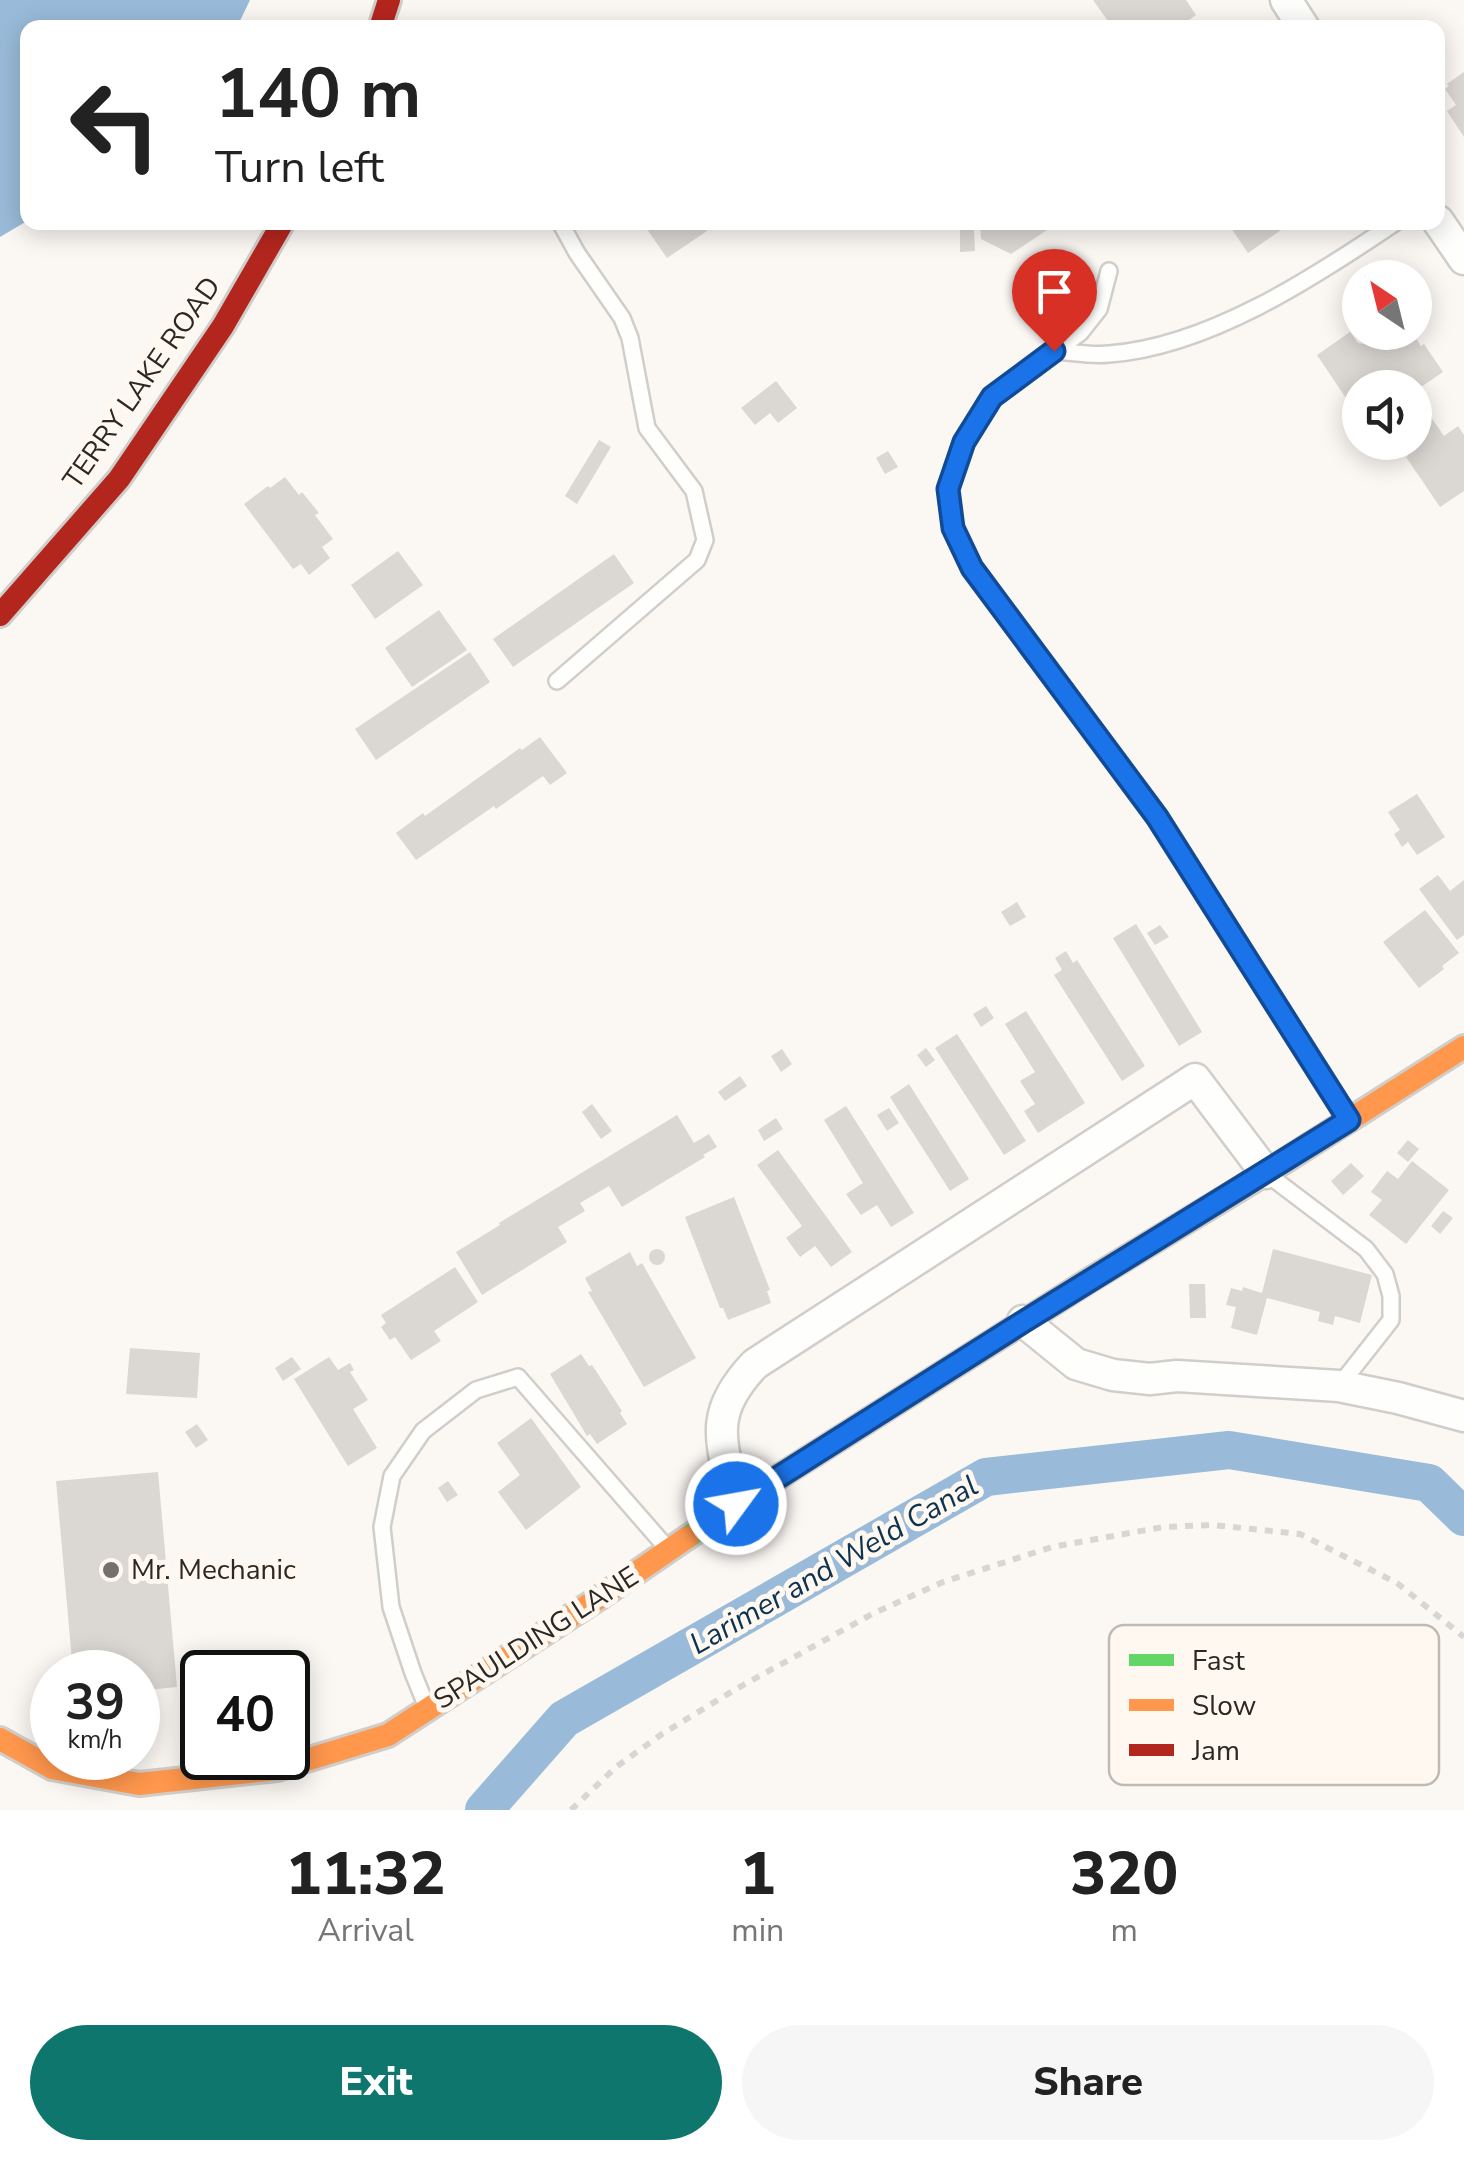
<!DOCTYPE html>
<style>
:root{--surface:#fff;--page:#f6f6f6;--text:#222;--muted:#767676;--accent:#0f766e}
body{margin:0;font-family:"Nunito Sans",sans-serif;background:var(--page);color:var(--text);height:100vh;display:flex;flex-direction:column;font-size:38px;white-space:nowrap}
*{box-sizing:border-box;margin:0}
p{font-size:32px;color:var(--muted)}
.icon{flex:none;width:55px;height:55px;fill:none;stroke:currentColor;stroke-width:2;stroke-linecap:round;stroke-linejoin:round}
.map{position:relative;height:1810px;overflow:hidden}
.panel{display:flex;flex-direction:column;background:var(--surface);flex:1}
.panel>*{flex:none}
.top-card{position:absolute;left:20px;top:20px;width:1425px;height:210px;border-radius:20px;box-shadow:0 5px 25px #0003;background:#fff;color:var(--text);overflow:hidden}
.needle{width:65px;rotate:325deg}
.buttons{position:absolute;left:1342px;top:260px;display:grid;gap:20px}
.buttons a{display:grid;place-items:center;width:90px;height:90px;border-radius:50%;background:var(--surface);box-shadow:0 5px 25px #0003;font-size:50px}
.speed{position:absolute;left:30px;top:1650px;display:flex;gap:20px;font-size:50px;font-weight:700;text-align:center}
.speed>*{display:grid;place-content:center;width:130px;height:130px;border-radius:50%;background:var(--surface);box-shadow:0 5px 25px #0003;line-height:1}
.speed small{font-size:25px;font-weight:400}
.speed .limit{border:5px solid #111;border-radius:15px;background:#fff;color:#111}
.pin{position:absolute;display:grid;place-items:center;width:85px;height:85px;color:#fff;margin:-102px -42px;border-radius:50% 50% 50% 0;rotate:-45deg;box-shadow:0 0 10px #0007}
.pin .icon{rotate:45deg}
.me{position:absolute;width:110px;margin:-55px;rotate:58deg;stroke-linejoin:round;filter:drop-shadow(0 0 8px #0008)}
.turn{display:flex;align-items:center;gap:35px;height:210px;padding:0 30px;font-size:45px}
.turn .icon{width:130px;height:130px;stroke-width:2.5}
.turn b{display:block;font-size:70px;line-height:85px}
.eta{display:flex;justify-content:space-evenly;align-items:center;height:170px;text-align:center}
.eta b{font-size:60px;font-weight:800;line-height:70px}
.button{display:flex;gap:20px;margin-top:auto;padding:20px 30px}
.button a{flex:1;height:115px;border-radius:60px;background:var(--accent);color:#fff;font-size:40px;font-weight:800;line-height:115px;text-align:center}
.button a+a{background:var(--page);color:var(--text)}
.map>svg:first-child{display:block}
.water{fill:#99bbd9}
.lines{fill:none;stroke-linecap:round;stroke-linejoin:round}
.canal{stroke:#99bbd9;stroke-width:38}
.building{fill:#dbd7d3}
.lane-casing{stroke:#d1ceca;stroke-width:20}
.street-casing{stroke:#d1ceca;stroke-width:35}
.fast-casing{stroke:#d1ceca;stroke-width:28}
.slow-casing{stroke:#d1ceca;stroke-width:28}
.jam-casing{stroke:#d1ceca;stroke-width:28}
.path{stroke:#d7d6d5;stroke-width:6;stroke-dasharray:8 8;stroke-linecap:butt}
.lane{stroke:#fefefd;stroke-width:15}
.street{stroke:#fefefd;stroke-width:30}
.fast{stroke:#63d668;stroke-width:22}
.slow{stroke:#ff974d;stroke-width:22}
.jam{stroke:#b3261e;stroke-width:22}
.route-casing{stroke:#114b97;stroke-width:25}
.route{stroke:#1a73e8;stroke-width:18}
.poi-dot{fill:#74716d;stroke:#fef8f1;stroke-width:4}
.labels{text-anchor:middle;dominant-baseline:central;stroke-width:10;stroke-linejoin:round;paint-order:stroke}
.street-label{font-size:28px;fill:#2c2924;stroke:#fef8f1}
.poi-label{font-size:28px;fill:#2c2924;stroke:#fef8f1;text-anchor:start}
.water-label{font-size:30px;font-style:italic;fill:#0c3351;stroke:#fef8f1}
.key{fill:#fef8f1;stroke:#bfbab4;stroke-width:2.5}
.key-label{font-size:28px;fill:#2c2924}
</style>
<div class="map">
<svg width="1464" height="1810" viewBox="0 0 1464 1810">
<rect width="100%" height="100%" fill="#fbf8f4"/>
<!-- water -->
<path class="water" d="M0 0H250L237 27 28 28 27 221 0 237Z"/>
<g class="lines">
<!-- canal -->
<path class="canal" d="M484 1810 564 1719 986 1477 1229 1450 1429 1483 1464 1517"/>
</g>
<!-- building -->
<g class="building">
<path d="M1093 0H1186L1196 15 1178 28H1105L1110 24Z"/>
<path d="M1464 72V137L1447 111 1456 105 1445 89 1449 86 1447 84Z"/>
<path d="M642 222H701L707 231 667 258Z"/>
<path d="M980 222H1059L1011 254 981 239Z"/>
<path d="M1227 222H1275L1281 230 1248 253Z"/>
<path d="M960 230H974L975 251 960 252Z"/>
<path d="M1350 332 1358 343 1379 346 1384 343 1382 340 1393 332H1412L1421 346 1424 344 1443 372 1415 391V388H1360V419L1317 355Z"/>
<path d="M776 381 797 408 778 423 770 413 755 425 741 408Z"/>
<path d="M1424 407 1444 436 1458 426 1464 435V491L1440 507 1406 457 1408 456 1399 442H1415V413Z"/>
<path d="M599 440 611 447 577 504 565 496Z"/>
<path d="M888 451 898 467 885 474 876 458Z"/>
<path d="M285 477 299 495 302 492 319 513 315 515 333 539 322 547 330 558 309 575 301 564 293 569 244 504 268 486 270 488Z"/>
<path d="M398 551 423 585 375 619 351 585Z"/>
<path d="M614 554 634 583 513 667 493 639Z"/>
<path d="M439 610 467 650 412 687 385 648Z"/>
<path d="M470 652 490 682 376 760 355 729Z"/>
<path d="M540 737 567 773 550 785 543 776 496 809 494 806 416 860 396 833 423 813 425 816 520 748 522 750Z"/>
<path d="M1417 794 1445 837 1417 855 1408 842 1402 847 1394 834 1400 830 1388 812Z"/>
<path d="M1438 875 1450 891 1464 880V935L1457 940 1419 889Z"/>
<path d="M1017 902 1026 917 1010 926 1001 912Z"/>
<path d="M1425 910 1459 953 1442 966 1444 969 1419 988 1383 942Z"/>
<path d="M1136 924 1202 1032 1179 1046 1113 938Z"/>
<path d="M1160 925 1169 937 1155 945 1147 933Z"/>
<path d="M1066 951 1073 963 1077 960 1145 1066 1122 1081 1054 975 1062 970 1055 958Z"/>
<path d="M986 1006 994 1018 981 1027 973 1014Z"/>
<path d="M1026 1011 1085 1103 1038 1133 1024 1111 1035 1104 1020 1081 1035 1072 1005 1024Z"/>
<path d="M957 1034 1026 1141 1004 1155 935 1048Z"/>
<path d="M926 1048 935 1060 926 1067 917 1055Z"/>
<path d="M782 1049 792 1064 781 1072 771 1056Z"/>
<path d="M740 1076 747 1086 725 1101 718 1092Z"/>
<path d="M909 1084 969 1179 950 1191 890 1097Z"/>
<path d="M592 1104 612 1131 601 1139 582 1112Z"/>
<path d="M846 1106 914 1213 891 1227 877 1205 861 1215 846 1194 863 1183 824 1120Z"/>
<path d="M889 1108 899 1123 887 1131 877 1115Z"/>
<path d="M677 1115 694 1143 709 1134 717 1147 703 1155 705 1157 622 1207 609 1186 580 1203 585 1211 558 1227 567 1242 482 1295 456 1252 500 1225 499 1223Z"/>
<path d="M776 1118 783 1129 764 1141 758 1130Z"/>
<path d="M1408 1140 1419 1149 1408 1162 1397 1153Z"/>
<path d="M778 1150 852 1252 831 1267 815 1246 800 1257 786 1238 802 1226 757 1165Z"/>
<path d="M1412 1161 1449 1190 1406 1244 1369 1215 1382 1200 1371 1192 1387 1171 1398 1179Z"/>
<path d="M1351 1163 1364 1176 1343 1195 1331 1181Z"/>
<path d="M734 1197 770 1290 767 1291 771 1303 728 1320 723 1308H720L685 1217Z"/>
<path d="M1443 1211 1453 1218 1440 1234 1431 1226Z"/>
<path d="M1273 1249 1372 1275 1360 1323 1335 1316 1333 1325 1318 1321 1320 1312 1267 1298 1257 1335 1231 1328 1236 1307 1226 1305 1231 1288 1242 1291 1243 1287 1262 1293Z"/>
<circle cx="657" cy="1257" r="8"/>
<path d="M630 1252 637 1266 642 1263 696 1358 644 1387 588 1292 592 1291 585 1278Z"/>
<path d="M455 1267 478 1302 434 1331 441 1341 411 1360 395 1337 390 1340 381 1327 386 1323 381 1315Z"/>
<path d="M1189 1284H1205L1206 1318H1190Z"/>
<path d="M130 1348 200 1353 197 1398 126 1394Z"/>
<path d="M581 1354 589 1366 592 1365 622 1411 620 1413 627 1424 597 1444 590 1434 587 1436 550 1374Z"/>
<path d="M292 1357 301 1369 283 1381 275 1368Z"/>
<path d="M329 1357 338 1370 350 1363 354 1370 350 1372 368 1400 353 1409 377 1448 348 1466 294 1379Z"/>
<path d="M531 1418 581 1487 526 1530 498 1492 520 1475 497 1443Z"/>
<path d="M197 1424 208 1440 196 1448 185 1432Z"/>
<path d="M158 1472 177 1687 138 1691V1672H73L56 1481Z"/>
<path d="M448 1481 458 1495 447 1502 438 1488Z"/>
</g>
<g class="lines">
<!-- lane casing -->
<g class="lane-casing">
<g id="lane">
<path d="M1109 271 1099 309 1080 333 992 397 964 441 948 489 953 528 973 568 1157 817 1347 1116"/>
<path d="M1054 351C1072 352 1091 356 1109 354 1208 347 1315 277 1396 222"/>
<path d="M557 681 697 560 705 540 694 491 647 428 630 338 622 318 577 253 560 222"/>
<path d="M1267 1174 1366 1249 1385 1274 1391 1296V1320L1339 1386"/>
<path d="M426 1705 413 1673 391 1607 382 1527 392 1476 423 1431 476 1390 518 1377 666 1547"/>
</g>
</g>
<!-- street casing -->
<g class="street-casing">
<g id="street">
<path d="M1286 0 1304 28"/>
<path d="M1438 221 1464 259"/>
<path d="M1023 1321 1076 1364 1113 1375 1150 1379 1177 1376 1339 1386 1398 1398 1464 1416"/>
<path d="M736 1504C722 1443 706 1415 755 1364L1195 1079 1266 1173"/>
</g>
</g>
<!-- fast casing -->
<g class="fast-casing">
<path id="fast" d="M688 1537 736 1504 1093 1278"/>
</g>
<!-- slow casing -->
<g class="slow-casing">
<g id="slow">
<path d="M1093 1278 1266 1173 1464 1047"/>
<path d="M0 1739 52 1768 139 1784 277 1769 388 1735 602 1596 688 1537"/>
</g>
</g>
<!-- jam casing -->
<g class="jam-casing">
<g id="jam">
<path d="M380 28 389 0"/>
<path d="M0 615 119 479 223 326 283 222"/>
</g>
</g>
<!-- path -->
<path class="path" d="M571 1810 616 1767 662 1734 736 1689 874 1613 943 1582 1052 1547 1163 1527 1213 1525 1300 1534 1397 1583 1464 1637"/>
<!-- lane -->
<use href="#lane" class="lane"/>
<!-- street -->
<use href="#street" class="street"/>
<!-- fast -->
<use href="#fast" class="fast"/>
<!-- slow -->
<use href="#slow" class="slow"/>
<!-- jam -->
<use href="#jam" class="jam"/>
</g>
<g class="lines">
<!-- route casing -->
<g class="route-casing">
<path id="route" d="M736 1504 1023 1322 1349 1120 1157 817 972 568 953 528 948 489 964 442 992 397 1054 351"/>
</g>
<!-- route -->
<use href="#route" class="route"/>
</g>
<!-- markers -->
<circle class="poi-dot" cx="111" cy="1570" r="10"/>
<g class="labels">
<!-- street labels -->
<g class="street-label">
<text transform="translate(142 383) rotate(-55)">TERRY LAKE ROAD</text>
<text transform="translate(536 1638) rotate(-33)">SPAULDING LANE</text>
</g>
<!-- poi labels -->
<g class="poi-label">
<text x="131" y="1570">Mr. Mechanic</text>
</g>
<!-- water labels -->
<g class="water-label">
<text transform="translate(834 1565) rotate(-30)">Larimer and Weld Canal</text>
</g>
</g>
<!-- legend -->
<rect x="1109" y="1625" width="330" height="160" rx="15" class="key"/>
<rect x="1129" y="1654" width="45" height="12" fill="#63d668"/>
<rect x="1129" y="1699" width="45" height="12" fill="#ff974d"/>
<rect x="1129" y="1744" width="45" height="12" fill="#b3261e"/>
<g class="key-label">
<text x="1192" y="1670">Fast</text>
<text x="1192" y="1715">Slow</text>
<text x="1192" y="1760">Jam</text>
</g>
</svg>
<div class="buttons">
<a><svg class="needle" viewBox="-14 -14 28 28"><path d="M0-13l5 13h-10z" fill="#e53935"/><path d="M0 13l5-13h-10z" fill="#767676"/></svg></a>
<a><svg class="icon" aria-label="sound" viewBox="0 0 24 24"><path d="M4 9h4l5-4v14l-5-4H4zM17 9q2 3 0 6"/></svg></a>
</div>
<div class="speed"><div>39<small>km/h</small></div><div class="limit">40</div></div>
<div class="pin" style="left:1054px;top:351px;background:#d93025"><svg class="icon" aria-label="arrive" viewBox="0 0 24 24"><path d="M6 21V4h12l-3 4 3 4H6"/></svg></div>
<svg class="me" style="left:736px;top:1504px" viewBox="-20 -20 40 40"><circle r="17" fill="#1a73e8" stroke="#fff" stroke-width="3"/><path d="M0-11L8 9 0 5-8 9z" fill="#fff"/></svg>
<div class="top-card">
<div class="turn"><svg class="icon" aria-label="left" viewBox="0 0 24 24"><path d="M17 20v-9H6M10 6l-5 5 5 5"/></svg><div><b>140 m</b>Turn left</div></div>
</div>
</div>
<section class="panel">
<div class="eta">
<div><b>11:32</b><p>Arrival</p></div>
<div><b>1</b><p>min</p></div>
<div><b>320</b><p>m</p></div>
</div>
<div class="button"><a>Exit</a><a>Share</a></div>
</section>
